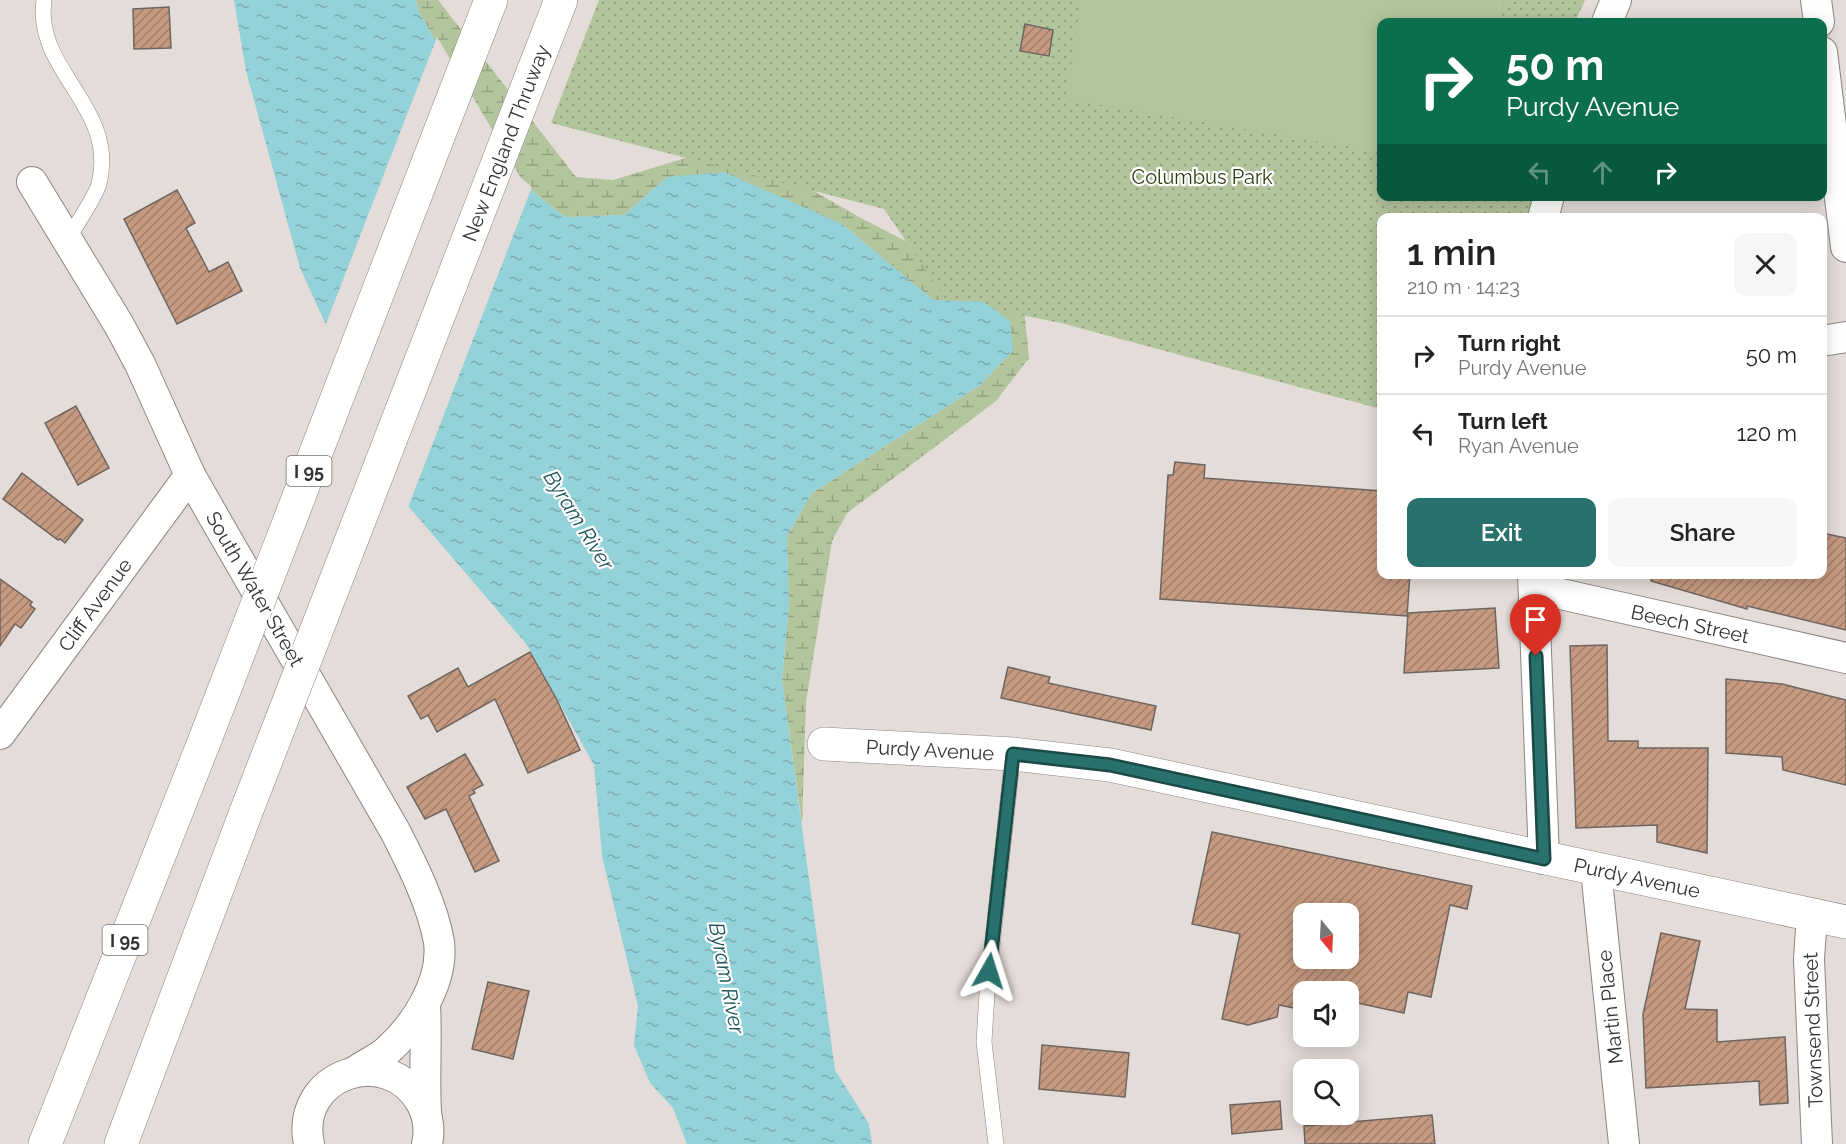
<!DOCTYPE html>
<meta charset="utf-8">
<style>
:root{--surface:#fff;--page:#f6f6f6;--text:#222;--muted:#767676;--line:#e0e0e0;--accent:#28716c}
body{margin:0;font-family:Raleway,sans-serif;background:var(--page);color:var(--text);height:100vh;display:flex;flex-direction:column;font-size:22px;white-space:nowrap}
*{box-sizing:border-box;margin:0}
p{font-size:20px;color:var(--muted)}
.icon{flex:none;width:33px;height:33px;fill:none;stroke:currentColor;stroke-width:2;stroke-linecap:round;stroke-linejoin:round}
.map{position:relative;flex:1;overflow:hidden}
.sheet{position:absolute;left:1377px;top:213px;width:450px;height:366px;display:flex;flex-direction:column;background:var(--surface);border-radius:12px;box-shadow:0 3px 15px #0003}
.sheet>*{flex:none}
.guide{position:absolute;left:1377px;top:18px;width:450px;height:183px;border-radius:12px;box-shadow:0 3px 15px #0003;background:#0b6e4f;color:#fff;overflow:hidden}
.needle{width:39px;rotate:162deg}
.controls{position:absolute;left:1293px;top:903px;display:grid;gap:12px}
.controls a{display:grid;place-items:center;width:66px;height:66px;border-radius:12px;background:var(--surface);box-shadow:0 3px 15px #0003;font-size:30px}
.pin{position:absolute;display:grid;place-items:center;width:51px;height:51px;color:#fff;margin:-62px -26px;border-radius:50% 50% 50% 0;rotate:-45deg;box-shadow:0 0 6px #0007}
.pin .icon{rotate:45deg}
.me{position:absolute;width:66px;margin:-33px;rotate:6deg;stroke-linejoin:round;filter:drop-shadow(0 0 4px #0008)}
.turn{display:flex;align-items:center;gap:21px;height:126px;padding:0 30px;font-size:27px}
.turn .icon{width:78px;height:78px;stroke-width:2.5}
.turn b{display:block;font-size:42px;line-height:51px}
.lanes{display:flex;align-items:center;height:57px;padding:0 30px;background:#0003;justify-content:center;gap:30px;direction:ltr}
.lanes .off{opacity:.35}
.round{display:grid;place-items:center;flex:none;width:63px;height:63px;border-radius:12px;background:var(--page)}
.overview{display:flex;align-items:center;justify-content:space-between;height:102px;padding:0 30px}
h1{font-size:36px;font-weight:600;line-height:45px}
.button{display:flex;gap:12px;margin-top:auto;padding:12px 30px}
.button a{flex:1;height:69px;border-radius:12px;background:var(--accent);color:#fff;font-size:24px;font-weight:600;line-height:69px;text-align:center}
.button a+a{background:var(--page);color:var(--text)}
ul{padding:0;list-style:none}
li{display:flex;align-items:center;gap:18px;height:78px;padding:0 30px;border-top:2px solid var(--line)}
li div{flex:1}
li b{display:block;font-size:22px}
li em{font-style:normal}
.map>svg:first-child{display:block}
.wetland{fill:url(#wetland-marsh)}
.park{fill:url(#park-dots)}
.pitch{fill:#b3c59d}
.water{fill:url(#water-ripples)}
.pier{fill:#e4dcd8}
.building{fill:url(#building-hatch);stroke:#6d6662;stroke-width:1.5;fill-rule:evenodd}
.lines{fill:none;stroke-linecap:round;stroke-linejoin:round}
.service-casing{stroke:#8c8581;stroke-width:16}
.minor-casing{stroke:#8c8581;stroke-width:32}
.tertiary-casing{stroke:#8c8581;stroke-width:34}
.motorway-casing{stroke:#8c8581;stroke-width:34}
.service{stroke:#fff;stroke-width:15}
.minor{stroke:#fff;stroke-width:30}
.tertiary{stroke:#fff;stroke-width:33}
.motorway{stroke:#fff;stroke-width:33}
.motorway-bridge-casing{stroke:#8c8581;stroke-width:34;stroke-linecap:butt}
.motorway-bridge{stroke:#fff;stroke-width:33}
.route-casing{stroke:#1a4946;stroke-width:15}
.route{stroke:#28716c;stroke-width:10}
.labels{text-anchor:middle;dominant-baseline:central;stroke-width:4.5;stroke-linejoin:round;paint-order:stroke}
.shield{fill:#fff;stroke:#72706f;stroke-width:1.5}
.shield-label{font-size:18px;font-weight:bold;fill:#353231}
.street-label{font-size:20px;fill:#353231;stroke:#fff}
.park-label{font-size:20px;fill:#2c3d0d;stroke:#fff}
.water-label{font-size:21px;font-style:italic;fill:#1d5359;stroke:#fff}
</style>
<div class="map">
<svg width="1846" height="1144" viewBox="0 0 1846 1144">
<defs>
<pattern id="wetland-marsh" width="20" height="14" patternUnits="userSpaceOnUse" patternTransform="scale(1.5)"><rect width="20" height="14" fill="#b3c59d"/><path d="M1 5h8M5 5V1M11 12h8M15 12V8" fill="none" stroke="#92a181"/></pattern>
<pattern id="park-dots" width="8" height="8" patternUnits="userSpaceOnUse" patternTransform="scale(1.5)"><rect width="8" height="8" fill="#b3c59d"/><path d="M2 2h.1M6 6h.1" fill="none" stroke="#92a181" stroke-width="1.8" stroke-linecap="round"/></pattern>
<pattern id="water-ripples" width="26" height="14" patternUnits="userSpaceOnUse" patternTransform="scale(1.5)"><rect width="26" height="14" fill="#94d2d9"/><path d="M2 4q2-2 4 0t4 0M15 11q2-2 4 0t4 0" fill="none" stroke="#7aabb1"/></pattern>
<pattern id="building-hatch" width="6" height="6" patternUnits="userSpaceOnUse" patternTransform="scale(1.5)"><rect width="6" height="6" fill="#c69a80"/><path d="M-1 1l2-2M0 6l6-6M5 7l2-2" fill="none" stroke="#a27e69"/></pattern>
</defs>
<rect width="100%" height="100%" fill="#e4dcd8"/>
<!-- wetland -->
<path class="wetland" d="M416 0H438L576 177 613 180 715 149 761 161 861 218 989 284 1023 298 1029 358 996 401 847 513 832 541 806 702 802 824 782 680 789 605 787 536 812 493 979 386 1013 351 984 302 933 300 842 224 667 177 624 215 565 217 518 180 418 11Z"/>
<!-- park -->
<path class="park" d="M599 0H1585L1575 22H1382V196L1534 197 1530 217 1382 218 1381 409 1061 323 946 300 884 209 551 123Z"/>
<!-- pitch -->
<path class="pitch" d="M1081 0H1504L1501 22H1382L1381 152 1066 99Z"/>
<!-- water -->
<path class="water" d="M234 0H416L418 11 518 180 565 217 624 215 667 177 724 172 842 224 933 300 984 302 1010 321 1013 351 979 386 812 493 787 536 789 605 782 680 835 1070 869 1124 872 1144H687L673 1108 650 1083 634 1045 638 1006 602 856 594 765 527 645 409 507 300 268 246 71Z"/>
<!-- pier -->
<path class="pier" d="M437 37 521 178 532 187 407 510 324 329Z"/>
<!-- building -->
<g class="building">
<path d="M169 7 171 48 134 49 133 9Z"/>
<path d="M1025 24 1053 30 1049 56 1020 51Z"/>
<path d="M177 190 195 223 186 228 209 272 228 262 242 291 177 324 124 219Z"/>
<path d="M76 406 109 468 78 485 45 423Z"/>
<path d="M1175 462 1205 465 1204 478 1382 491V574H1410L1407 616 1160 599 1168 475H1173Z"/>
<path d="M22 473 83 520 65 543 60 539 58 540 3 499Z"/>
<path d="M1822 533 1846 538V630L1747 606V609L1651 581 1652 574H1822Z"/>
<path d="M0 579 32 602 30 605 35 609 21 628 15 624 0 646Z"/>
<path d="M1495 608 1499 668 1404 673 1408 613Z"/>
<path d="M1607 645 1608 741H1638V748H1708L1707 853 1657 842V825L1576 828 1570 646Z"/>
<path d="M530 652 556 698 580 750 528 773 495 699 437 732 428 715 421 719 408 696 458 668 468 687Z"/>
<path d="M1008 667 1050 677 1048 683 1156 706 1151 730 1001 698Z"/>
<path d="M1726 679 1782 684 1846 700V785L1783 770 1782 757 1726 753Z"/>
<path d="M465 754 483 785 473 790 475 793 469 796 499 861 475 872 446 809 425 819 407 787Z"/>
<path d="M1212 832 1472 886 1467 909 1450 905 1431 997 1408 992 1404 1013 1348 1001V992H1304V1010L1279 1005 1277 1017 1248 1025 1222 1019 1240 934 1192 924ZM1304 914H1348V958H1304Z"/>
<path d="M1661 933 1700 941 1685 1009 1717 1010V1042L1785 1037 1788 1103 1760 1105 1759 1081 1646 1088 1643 1014Z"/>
<path d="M488 982 529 991 513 1059 472 1049Z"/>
<path d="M1042 1045 1129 1053 1125 1097 1039 1089Z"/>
<path d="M1280 1101 1282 1129 1232 1134 1230 1105Z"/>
<path d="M1432 1115 1435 1144H1305L1304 1126Z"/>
</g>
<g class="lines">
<!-- service casing -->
<g class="service-casing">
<g id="service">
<path d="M44 0C34 72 118 106 99 184 96 196 75 227 67 240"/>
<path d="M996 1144 984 1042 987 993 1013 754"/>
</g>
</g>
<!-- minor casing -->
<g class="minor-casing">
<g id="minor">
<path d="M1816 0 1819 22"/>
<path d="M1607 22 1616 0"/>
<path d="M1822 52 1846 247"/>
<path d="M32 182 119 325 140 364 190 475 211 512 395 831C412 864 433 906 439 942 444 982 415 1026 387 1051 378 1059 366 1064 356 1071"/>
<path d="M1543 218 1549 196"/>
<path d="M1822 341 1846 337"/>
<path d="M1533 574 1544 859"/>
<path d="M1534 588 1846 658"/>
<path d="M0 734 190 475"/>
<path d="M1596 870 1624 1144"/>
<path d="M1812 915 1809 959 1817 1144"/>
<path d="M425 1005C427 1041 424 1076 426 1112"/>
<path d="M309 1144C294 1074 388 1042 422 1104 428 1116 430 1131 427 1144"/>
</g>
</g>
<!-- tertiary casing -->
<g class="tertiary-casing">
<path id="tertiary" d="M824 744 1013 754 1110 765 1846 922"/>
</g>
<!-- motorway casing -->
<g class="motorway-casing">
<g id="motorway">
<path d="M412 204 491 0"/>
<path d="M450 286 561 0"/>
<path d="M45 1144 206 737"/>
<path d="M121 1144 246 812"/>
</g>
</g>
<!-- service -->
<use href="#service" class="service"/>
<!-- minor -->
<use href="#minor" class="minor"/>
<!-- tertiary -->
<use href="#tertiary" class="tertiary"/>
<!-- motorway -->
<use href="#motorway" class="motorway"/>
<!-- motorway-bridge casing -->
<g class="motorway-bridge-casing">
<g id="motorway-bridge">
<path d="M206 737 412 204"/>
<path d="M246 812 450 286"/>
</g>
</g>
<!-- motorway-bridge -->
<use href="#motorway-bridge" class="motorway-bridge"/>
</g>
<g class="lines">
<!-- route casing -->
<g class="route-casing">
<path id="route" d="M989 971 1013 754 1110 765 1544 859 1536 656"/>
</g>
<!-- route -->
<use href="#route" class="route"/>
</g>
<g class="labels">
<!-- shield labels -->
<g class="shield">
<rect x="286.5" y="456" width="45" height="30" rx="4.5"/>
<rect x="102.5" y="925" width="45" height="30" rx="4.5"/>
</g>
<g class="shield-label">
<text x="309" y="471">I 95</text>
<text x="125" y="940">I 95</text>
</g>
<!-- street labels -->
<g class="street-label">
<text transform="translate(506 143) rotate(-69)">New England Thruway</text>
<text transform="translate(255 589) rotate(60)">South Water Street</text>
<text transform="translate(95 605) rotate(-54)">Cliff Avenue</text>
<text transform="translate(1690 624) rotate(12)">Beech Street</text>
<text transform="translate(930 750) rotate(3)">Purdy Avenue</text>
<text transform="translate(1637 878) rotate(12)">Purdy Avenue</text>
<text transform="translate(1610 1007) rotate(-96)">Martin Place</text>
<text transform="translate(1813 1030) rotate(-92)">Townsend Street</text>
</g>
<!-- park labels -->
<g class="park-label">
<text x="1202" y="177">Columbus Park</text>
</g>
<!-- water labels -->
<g class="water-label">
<text transform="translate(579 520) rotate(58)">Byram River</text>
<text transform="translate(727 978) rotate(79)">Byram River</text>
</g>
</g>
</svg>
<div class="controls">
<a><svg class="needle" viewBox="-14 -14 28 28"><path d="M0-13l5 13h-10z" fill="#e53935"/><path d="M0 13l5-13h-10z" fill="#767676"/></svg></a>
<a><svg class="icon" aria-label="sound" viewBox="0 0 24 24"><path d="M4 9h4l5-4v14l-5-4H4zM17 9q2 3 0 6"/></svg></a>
<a><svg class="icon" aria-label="search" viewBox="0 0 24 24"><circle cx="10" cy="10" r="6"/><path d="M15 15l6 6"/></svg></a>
</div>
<div class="pin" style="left:1536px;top:656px;background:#d93025"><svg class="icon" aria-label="arrive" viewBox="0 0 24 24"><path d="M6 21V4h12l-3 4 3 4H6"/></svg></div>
<svg class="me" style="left:989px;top:971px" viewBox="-20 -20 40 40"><path d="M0-17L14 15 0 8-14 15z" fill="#28716c" stroke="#fff" stroke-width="4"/></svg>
<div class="guide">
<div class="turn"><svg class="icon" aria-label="right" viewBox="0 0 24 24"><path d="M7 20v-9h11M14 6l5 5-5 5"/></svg><div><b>50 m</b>Purdy Avenue</div></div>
<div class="lanes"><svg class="icon off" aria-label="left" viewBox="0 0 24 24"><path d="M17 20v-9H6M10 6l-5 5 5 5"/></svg><svg class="icon off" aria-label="ahead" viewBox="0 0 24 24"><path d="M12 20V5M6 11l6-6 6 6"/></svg><svg class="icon" aria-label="right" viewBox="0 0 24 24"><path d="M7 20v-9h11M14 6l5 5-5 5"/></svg></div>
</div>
<section class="sheet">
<div class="overview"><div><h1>1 min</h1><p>210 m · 14:23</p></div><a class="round"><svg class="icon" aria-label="close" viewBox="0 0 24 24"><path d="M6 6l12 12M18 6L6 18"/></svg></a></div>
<ul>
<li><svg class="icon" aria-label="right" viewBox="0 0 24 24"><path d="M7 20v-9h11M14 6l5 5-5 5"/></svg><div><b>Turn right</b><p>Purdy Avenue</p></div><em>50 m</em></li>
<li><svg class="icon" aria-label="left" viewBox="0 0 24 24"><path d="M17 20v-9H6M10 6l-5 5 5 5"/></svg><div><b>Turn left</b><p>Ryan Avenue</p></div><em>120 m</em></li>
</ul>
<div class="button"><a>Exit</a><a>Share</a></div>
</section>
</div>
